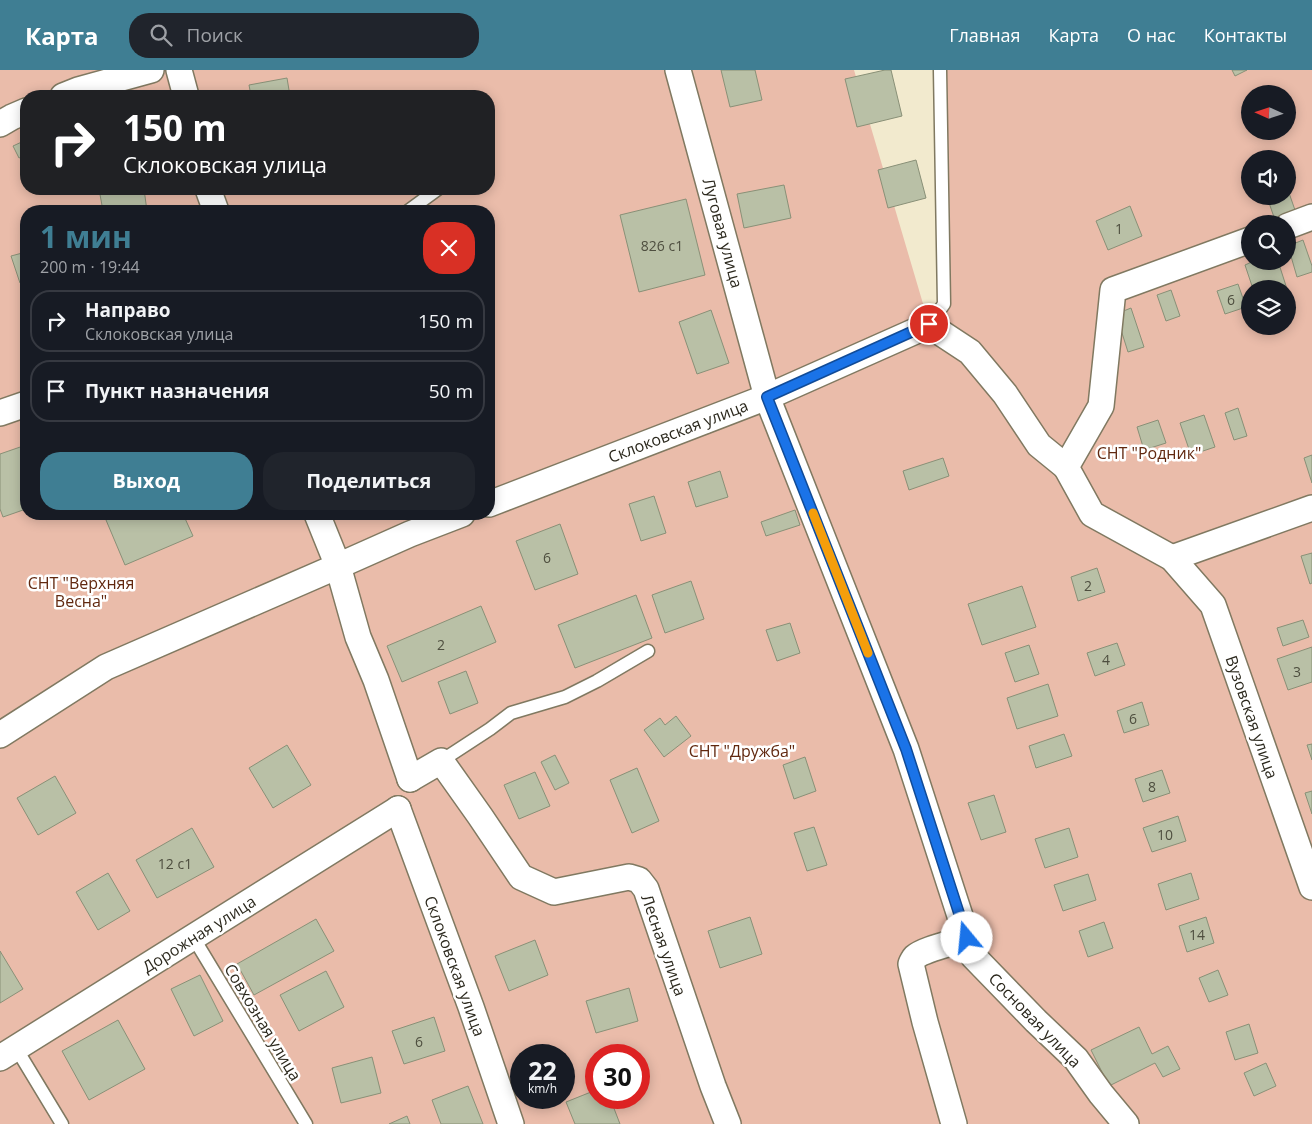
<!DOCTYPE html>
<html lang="ru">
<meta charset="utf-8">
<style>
:root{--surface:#171b24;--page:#20242c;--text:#f1f3f6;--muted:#9ea1a6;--line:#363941;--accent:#3f7e93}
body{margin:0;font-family:"Open Sans",sans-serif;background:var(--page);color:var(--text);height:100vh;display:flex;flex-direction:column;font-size:19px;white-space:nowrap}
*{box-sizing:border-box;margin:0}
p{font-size:16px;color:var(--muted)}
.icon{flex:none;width:28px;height:28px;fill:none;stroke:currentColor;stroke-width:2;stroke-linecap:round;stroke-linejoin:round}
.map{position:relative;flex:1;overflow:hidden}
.side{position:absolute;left:20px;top:135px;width:475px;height:315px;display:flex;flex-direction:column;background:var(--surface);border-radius:20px;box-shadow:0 2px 12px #0003}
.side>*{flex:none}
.banner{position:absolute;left:20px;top:20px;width:475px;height:105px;border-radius:20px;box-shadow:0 2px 12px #0003;background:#202124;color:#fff;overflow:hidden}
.needle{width:32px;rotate:273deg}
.controls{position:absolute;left:1241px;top:15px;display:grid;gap:10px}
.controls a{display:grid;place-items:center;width:55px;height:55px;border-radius:50%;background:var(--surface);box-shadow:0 2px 12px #0003;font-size:25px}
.speed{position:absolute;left:510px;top:974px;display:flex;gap:10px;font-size:25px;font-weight:700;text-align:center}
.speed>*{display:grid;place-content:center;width:65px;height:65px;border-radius:50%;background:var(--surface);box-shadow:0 2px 12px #0003;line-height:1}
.speed small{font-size:12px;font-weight:400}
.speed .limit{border:8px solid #d22;background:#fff;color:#111}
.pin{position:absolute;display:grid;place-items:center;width:42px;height:42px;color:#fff;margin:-21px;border:2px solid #fff;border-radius:50%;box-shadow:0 1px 5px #0007}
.me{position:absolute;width:55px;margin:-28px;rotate:343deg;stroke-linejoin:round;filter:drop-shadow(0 0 4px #0008)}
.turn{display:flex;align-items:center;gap:18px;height:105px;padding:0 20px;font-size:22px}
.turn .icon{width:65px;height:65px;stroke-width:2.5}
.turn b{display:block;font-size:35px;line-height:42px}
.round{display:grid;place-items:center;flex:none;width:52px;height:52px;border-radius:20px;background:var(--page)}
.head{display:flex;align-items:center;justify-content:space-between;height:85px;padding:0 20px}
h1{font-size:30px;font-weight:700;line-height:38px;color:var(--accent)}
.cta{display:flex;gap:10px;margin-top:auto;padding:10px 20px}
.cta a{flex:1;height:58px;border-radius:20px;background:var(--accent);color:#fff;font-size:20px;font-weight:700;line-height:58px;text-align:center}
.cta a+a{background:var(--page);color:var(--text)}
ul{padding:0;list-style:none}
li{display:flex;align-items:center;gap:15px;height:62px;margin:0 10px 8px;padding:0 10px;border:2px solid var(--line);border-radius:20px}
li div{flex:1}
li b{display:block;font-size:19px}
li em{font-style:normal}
header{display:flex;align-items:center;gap:30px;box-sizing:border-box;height:70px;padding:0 25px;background:var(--accent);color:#fff}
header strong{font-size:24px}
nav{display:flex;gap:28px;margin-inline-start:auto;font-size:18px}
.search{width:350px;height:45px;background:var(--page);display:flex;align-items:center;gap:12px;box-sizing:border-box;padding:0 18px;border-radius:20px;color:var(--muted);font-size:19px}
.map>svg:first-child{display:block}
.green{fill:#eabcaa;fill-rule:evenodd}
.building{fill:#b9c0a6;stroke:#899077}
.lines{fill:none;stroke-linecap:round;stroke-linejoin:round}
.service-casing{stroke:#807961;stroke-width:15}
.minor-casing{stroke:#807961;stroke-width:28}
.service{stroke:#fff;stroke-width:12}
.minor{stroke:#fff;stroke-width:25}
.route-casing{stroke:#114b97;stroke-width:12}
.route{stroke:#1a73e8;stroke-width:9}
.slow{stroke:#f59e0b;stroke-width:9}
.labels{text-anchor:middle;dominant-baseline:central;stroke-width:5;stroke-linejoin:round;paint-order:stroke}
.number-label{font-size:14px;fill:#4e4e3f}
.street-label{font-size:16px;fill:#2b281d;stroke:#fff}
.park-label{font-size:16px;fill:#61280f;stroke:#fff}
</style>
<header>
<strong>Карта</strong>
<div class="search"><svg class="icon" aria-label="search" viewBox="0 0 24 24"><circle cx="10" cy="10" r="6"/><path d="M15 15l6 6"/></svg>Поиск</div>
<nav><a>Главная</a><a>Карта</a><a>О нас</a><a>Контакты</a></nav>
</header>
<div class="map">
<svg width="1312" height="1054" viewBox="0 0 1312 1054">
<rect width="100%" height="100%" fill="#f2eace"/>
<!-- green -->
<path class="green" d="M0 0H854L929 254 944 234 940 0H1312V1054H0ZM1250 24H1288V61H1250ZM26 26H489V119H26ZM1250 89H1288V126H1250ZM26 141H489V444H26ZM1250 154H1288V191H1250ZM1250 219H1288V256H1250ZM521 985H564V1028H521ZM596 985H639V1028H596Z"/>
<!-- building -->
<g class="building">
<path d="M721 0H755L762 30 730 37Z"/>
<path d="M885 0H891L902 46 857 57 845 9Z"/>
<path d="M1232 0H1247L1235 6Z"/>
<path d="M287 8 290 26H251L249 15Z"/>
<path d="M26 70V85L19 88 13 76Z"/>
<path d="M916 90 926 128 888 138 878 100Z"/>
<path d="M784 115 791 148 744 158 737 124Z"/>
<path d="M99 119H144L147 141H103Z"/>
<path d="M1288 120 1296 143 1275 150 1267 127 1288 126Z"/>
<path d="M686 129 705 205 639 222 620 145Z"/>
<path d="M1130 136 1142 166 1108 180 1096 151Z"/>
<path d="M1303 170 1312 196V202L1297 207 1288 176Z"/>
<path d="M26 182V211L20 213 11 186Z"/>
<path d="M1254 191H1278L1287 219H1253L1245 195Z"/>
<path d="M1238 214 1246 237 1225 244 1217 221Z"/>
<path d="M1171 220 1180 246 1166 251 1157 225Z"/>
<path d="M1131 238 1144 277 1128 282 1116 244Z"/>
<path d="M711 240 729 293 697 304 679 252Z"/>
<path d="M1238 338 1247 366 1234 370 1225 343Z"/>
<path d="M1204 345 1215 377 1191 385 1180 353Z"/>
<path d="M1158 350 1166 373 1144 380 1137 357Z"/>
<path d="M26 375V439L3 447 0 439V384Z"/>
<path d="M1312 385V413L1304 388Z"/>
<path d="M943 388 949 406 909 420 903 401Z"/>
<path d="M720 401 728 427 696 437 688 412Z"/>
<path d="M654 426 666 463 641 471 629 434Z"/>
<path d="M795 440 800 455 766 466 761 452Z"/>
<path d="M121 444H183L193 466 125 495 106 450Z"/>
<path d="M560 454 578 504 535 520 516 471Z"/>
<path d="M1312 483V513L1310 514 1301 486Z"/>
<path d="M1097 498 1105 522 1078 531 1071 507Z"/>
<path d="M691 511 704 549 665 563 652 525Z"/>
<path d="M1022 516 1036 557 982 575 968 534Z"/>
<path d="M636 525 652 568 575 598 558 555Z"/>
<path d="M481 536 496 572 402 612 387 576Z"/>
<path d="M1303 550 1309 567 1283 576 1277 558Z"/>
<path d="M790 553 800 583 777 591 766 560Z"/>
<path d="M1117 573 1125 595 1095 606 1087 583Z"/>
<path d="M1029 575 1039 604 1015 612 1005 583Z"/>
<path d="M1312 577V612L1288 620 1277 589Z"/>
<path d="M466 601 478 633 450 644 438 612Z"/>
<path d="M1048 614 1058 646 1017 659 1007 628Z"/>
<path d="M1142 632 1149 655 1124 663 1117 641Z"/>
<path d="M676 646 691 666 664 687 644 660 660 648 665 655Z"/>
<path d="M1064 664 1072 686 1036 698 1029 676Z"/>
<path d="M1312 674V690L1307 675Z"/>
<path d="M287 675 311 715 273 738 249 698Z"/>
<path d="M555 685 569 713 555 720 541 692Z"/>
<path d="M805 687 816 721 794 729 783 695Z"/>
<path d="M637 698 659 751 632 763 610 710Z"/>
<path d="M1162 700 1170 723 1143 732 1135 709Z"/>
<path d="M535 702 550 736 519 749 504 715Z"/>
<path d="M55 706 76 743 38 765 17 728Z"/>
<path d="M1312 721V744L1305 723Z"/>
<path d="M994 725 1006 762 981 770 968 733Z"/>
<path d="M1178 746 1186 771 1152 782 1143 758Z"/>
<path d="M814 757 827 795 807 801 794 763Z"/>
<path d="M192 758 214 797 157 828 136 790Z"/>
<path d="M1069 758 1078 787 1045 798 1035 769Z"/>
<path d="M108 803 130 841 98 860 76 822Z"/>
<path d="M1191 803 1199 829 1166 840 1158 814Z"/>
<path d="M1088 804 1096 830 1063 841 1054 815Z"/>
<path d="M750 847 762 884 720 898 708 861Z"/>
<path d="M1206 847 1214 873 1187 882 1179 856Z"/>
<path d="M316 849 334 881 254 925 237 894Z"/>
<path d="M1104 852 1113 878 1088 887 1079 861Z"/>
<path d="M535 870 548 905 509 921 495 886Z"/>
<path d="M0 881 23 919 0 933Z"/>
<path d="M1218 900 1228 925 1209 932 1199 908Z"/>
<path d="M326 901 344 937 299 961 280 925Z"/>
<path d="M200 905 223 951 194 966 171 919Z"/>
<path d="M629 918 638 951 596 963 586 931Z"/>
<path d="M434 947 445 981 404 994 392 961Z"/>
<path d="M118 950 145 999 89 1030 62 981Z"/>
<path d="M1249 954 1258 983 1235 990 1226 962Z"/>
<path d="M1139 957 1152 984 1168 976 1180 999 1163 1007 1155 993 1109 1016 1091 980Z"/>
<path d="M372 987 381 1023 341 1033 332 998Z"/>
<path d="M1266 993 1276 1016 1254 1026 1244 1003Z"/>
<path d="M468 1016 483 1054H441L432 1030Z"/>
<path d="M596 1020V1028H610L620 1054H575L566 1032Z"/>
<path d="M407 1046 410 1054H389Z"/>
</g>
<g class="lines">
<!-- service casing -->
<g class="service-casing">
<g id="service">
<path d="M408 141 438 119"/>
<path d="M929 255 944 234 940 0"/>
<path d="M441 691 490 659 511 643 565 627 597 611 648 581"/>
<path d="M193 867 306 1054"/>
<path d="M16 978 62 1054"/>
</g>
</g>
<!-- minor casing -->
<g class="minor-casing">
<g id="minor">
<path d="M179 0 186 26"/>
<path d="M678 0 767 327 906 679 973 886 1036 951 1076 989 1101 1024 1126 1054"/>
<path d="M63 26 78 20 151 0"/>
<path d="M0 54 12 47 26 41"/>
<path d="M208 119 216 141"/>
<path d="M1288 156 1312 147"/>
<path d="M1250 170 1113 220 1101 336 1066 397 1092 444 1172 488 1213 535 1312 817"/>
<path d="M0 343 26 334"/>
<path d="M489 434 767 327 929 255 970 282 1005 324 1039 375 1066 397"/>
<path d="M317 444 338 496 358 567 376 610 410 709"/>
<path d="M1172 488 1312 438"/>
<path d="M0 665 106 597 338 496 410 464 462 444"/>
<path d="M410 709 441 691 480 746 521 807 554 822 629 807 639 810 646 819 713 1016 728 1054"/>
<path d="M398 739 471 937 511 1054"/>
<path d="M0 988 398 739"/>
<path d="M954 1054 925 952 911 894C911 893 914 888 915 887 924 879 954 873 967 868"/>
</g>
</g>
<!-- service -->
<use href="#service" class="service"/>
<!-- minor -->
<use href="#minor" class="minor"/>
</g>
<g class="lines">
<!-- route casing -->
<g class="route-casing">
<path id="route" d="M929 254 767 327 906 679 967 868"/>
</g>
<!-- route -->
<use href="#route" class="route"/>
<!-- slow -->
<path class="slow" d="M813 443 868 583"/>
</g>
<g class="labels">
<!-- number labels -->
<g class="number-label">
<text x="1119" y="158">1</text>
<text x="662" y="175">826 с1</text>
<text x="1231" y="229">6</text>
<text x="547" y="487">6</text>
<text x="1088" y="515">2</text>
<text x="441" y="574">2</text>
<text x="1106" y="589">4</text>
<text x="1297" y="601">3</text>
<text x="1133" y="648">6</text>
<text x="1152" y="716">8</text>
<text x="1165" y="764">10</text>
<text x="175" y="793">12 с1</text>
<text x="1197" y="864">14</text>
<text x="419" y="971">6</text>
</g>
<!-- street labels -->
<g class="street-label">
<text transform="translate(723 163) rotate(75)">Луговая улица</text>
<text transform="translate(678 361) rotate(-21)">Склоковская улица</text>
<text transform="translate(1252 647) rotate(71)">Вузовская улица</text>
<text transform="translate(199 864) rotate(-32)">Дорожная улица</text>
<text transform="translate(664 875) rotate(71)">Лесная улица</text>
<text transform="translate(455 896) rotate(70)">Склоковская улица</text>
<text transform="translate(1035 950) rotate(46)">Сосновая улица</text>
<text transform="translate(263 952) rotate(59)">Совхозная улица</text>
</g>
<!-- park labels -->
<g class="park-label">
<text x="1149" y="383">СНТ "Родник"</text>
<text x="81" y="513">СНТ "Верхняя<tspan x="81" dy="18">Весна"</tspan></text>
<text x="742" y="681">СНТ "Дружба"</text>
</g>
</g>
</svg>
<div class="controls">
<a><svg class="needle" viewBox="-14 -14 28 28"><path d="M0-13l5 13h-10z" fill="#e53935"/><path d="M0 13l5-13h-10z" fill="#9ea1a6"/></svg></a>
<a><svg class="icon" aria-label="sound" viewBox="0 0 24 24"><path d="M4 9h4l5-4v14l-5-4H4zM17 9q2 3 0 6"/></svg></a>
<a><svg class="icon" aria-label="search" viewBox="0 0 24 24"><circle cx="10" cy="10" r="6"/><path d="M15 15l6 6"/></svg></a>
<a><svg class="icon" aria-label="layers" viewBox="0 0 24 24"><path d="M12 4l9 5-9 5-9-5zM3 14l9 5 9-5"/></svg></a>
</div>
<div class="speed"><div>22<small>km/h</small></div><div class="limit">30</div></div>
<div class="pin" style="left:929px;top:254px;background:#d93025"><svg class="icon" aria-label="arrive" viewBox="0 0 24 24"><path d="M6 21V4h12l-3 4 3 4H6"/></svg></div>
<svg class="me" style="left:967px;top:868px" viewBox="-20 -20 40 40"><circle r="19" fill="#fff"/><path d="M0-13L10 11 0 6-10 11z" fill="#1a73e8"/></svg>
<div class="banner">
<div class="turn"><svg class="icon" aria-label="right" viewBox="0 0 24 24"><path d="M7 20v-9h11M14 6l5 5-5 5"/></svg><div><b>150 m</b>Склоковская улица</div></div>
</div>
<section class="side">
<div class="head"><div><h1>1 мин</h1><p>200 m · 19:44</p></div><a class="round" style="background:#d93025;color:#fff"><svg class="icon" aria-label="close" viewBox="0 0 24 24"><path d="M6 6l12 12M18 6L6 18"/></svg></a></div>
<ul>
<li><svg class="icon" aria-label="right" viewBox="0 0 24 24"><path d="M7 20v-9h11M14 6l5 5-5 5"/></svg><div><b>Направо</b><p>Склоковская улица</p></div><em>150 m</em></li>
<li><svg class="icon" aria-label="arrive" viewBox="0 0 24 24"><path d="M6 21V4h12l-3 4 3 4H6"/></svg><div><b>Пункт назначения</b></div><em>50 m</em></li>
</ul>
<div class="cta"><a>Выход</a><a>Поделиться</a></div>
</section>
</div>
